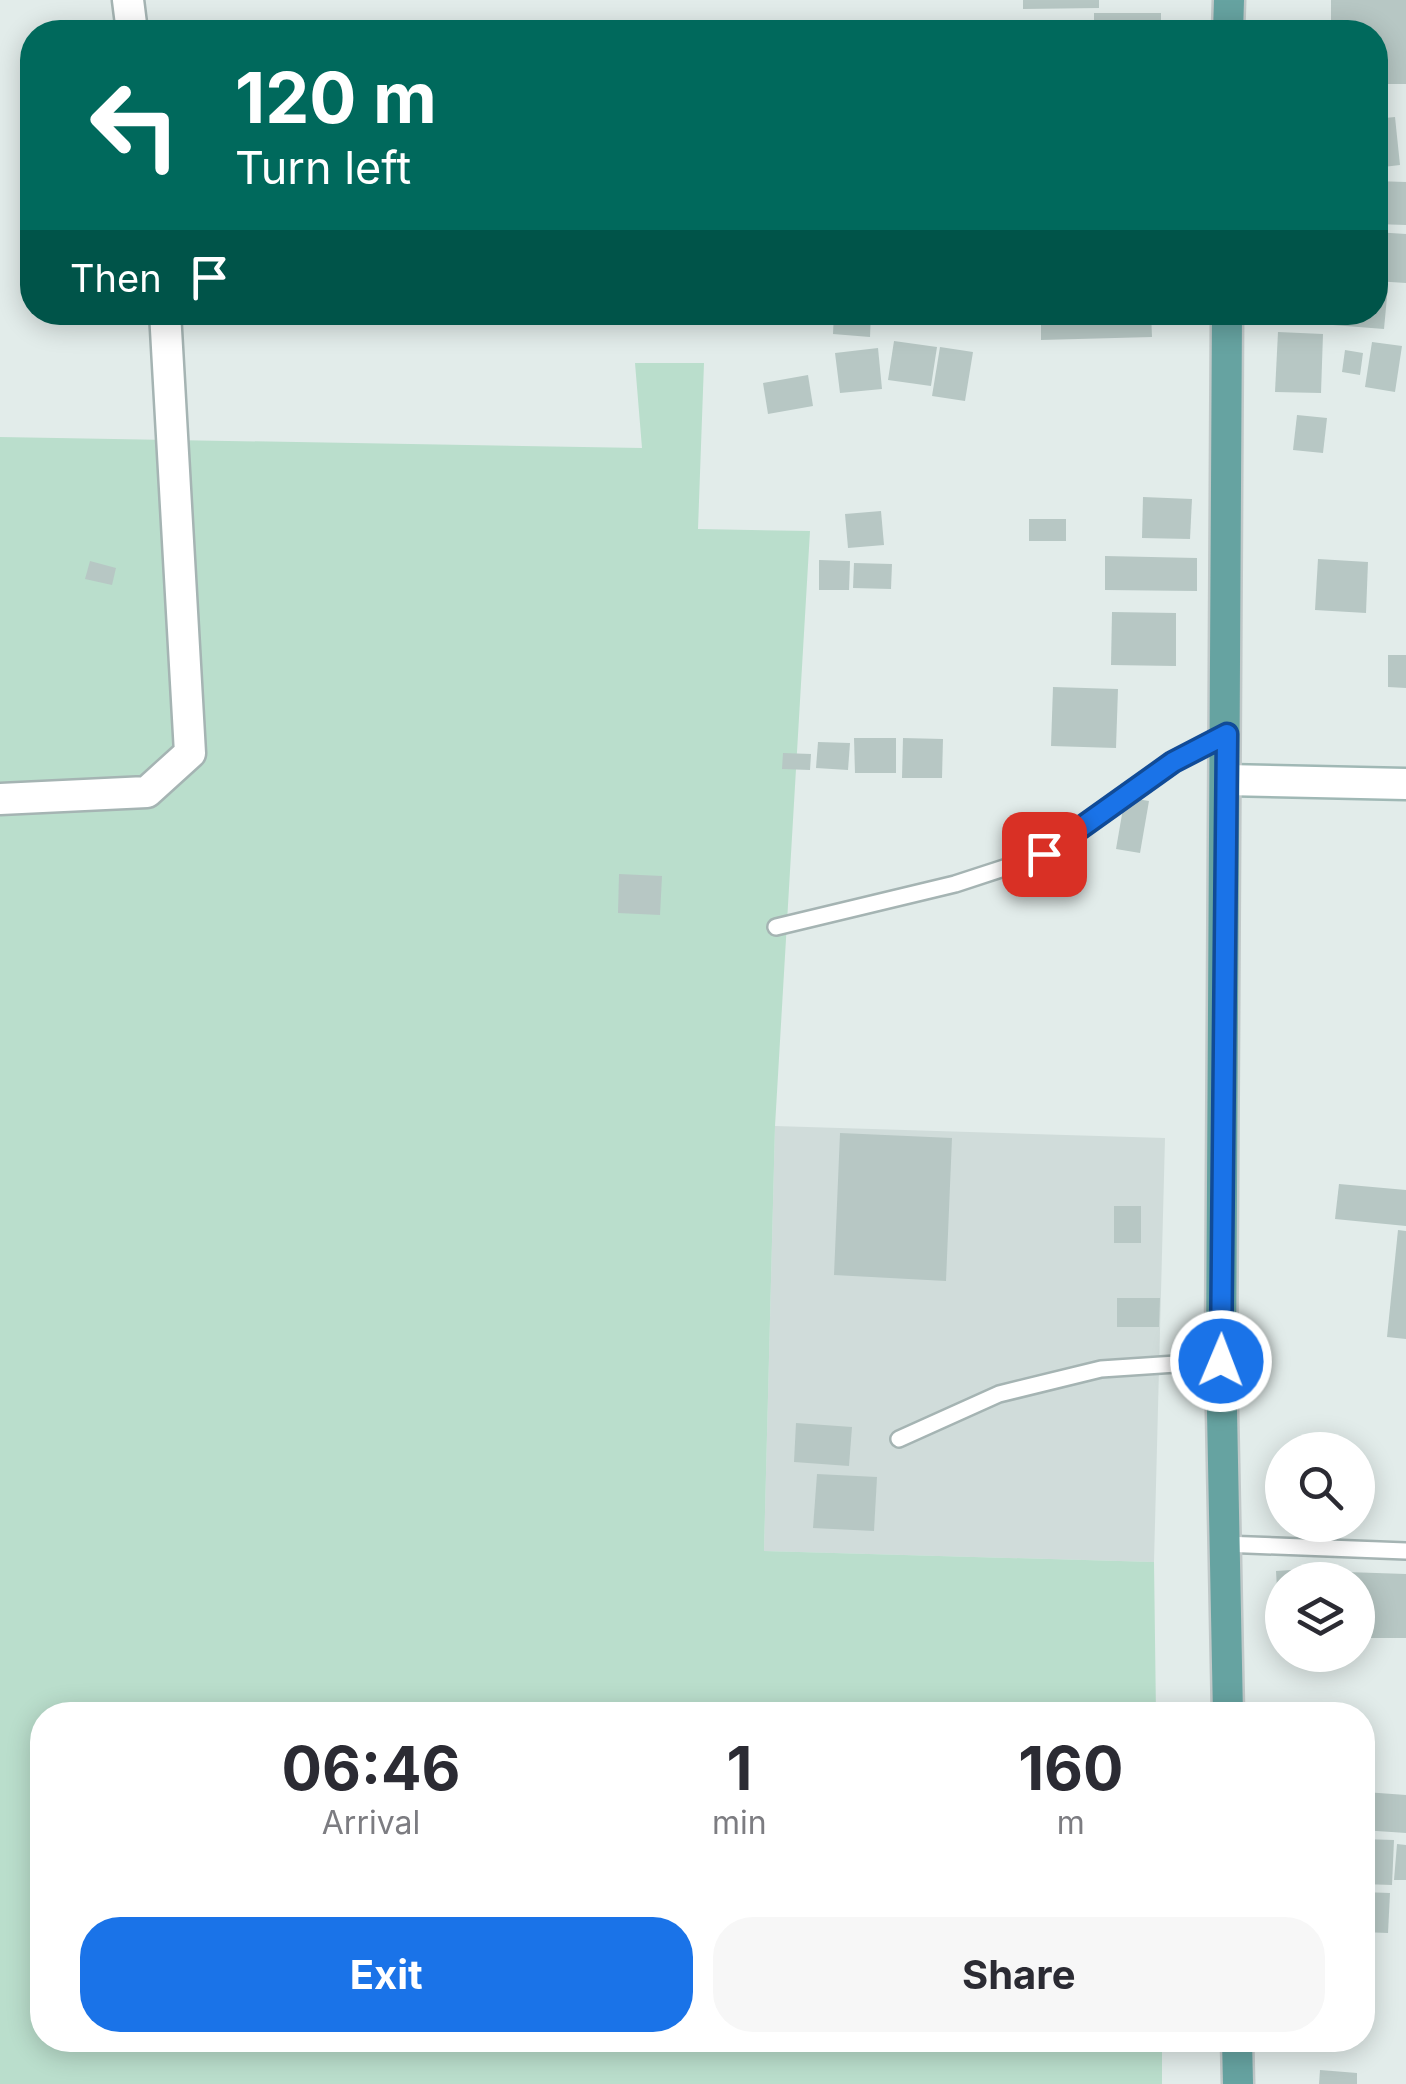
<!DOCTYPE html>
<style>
:root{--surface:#fff;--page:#f7f7f7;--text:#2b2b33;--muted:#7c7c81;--accent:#1a73e8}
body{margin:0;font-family:Inter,sans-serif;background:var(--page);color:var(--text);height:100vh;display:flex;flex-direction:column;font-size:38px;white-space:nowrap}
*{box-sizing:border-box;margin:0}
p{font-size:32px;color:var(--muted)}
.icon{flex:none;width:55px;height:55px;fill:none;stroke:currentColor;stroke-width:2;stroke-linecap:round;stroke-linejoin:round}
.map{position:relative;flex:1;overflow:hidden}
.side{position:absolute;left:30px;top:1702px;width:1345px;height:350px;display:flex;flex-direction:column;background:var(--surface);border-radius:40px;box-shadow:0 5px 25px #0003}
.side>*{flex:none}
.banner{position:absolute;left:20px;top:20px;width:1368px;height:305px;border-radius:40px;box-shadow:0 5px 25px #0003;background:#00695c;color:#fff;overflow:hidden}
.buttons{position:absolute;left:1265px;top:1432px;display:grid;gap:20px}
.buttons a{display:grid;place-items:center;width:110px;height:110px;border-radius:50%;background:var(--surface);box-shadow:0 5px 25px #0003;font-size:50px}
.pin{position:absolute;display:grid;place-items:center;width:85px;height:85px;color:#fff;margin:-42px;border-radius:20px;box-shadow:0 5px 15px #0006}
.me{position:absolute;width:110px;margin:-55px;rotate:1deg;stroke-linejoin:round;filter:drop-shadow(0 0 8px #0008)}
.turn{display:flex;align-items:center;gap:35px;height:210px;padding:0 50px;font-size:45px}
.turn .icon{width:130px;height:130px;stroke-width:2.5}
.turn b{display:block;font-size:70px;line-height:85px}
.then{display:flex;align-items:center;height:95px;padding:0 50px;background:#0003;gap:20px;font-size:38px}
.eta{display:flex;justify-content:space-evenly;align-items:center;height:170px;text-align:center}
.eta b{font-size:60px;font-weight:700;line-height:70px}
.cta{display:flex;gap:20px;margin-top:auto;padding:20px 50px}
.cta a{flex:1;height:115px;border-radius:40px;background:var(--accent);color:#fff;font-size:40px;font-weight:700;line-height:115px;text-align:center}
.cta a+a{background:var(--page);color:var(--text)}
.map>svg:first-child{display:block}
.built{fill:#d0dcda}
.green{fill:#badecc}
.building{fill:#b7c7c4}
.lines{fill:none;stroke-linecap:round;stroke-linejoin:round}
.lane-casing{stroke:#a5b4b3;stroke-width:20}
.street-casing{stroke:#a5b4b3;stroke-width:35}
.secondary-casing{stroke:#a0b8b5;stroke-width:35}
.primary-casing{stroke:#c1c9c9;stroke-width:35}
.lane{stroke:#fff;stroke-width:15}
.street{stroke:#fff;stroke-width:30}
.secondary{stroke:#fff;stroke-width:30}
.primary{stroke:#66a3a1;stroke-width:30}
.route-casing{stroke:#114b97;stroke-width:25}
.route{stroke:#1a73e8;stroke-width:18}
</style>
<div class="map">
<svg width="1406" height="2084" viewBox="0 0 1406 2084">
<rect width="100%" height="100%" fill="#e2ecea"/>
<!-- built -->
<path class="built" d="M775 1126 1165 1138 1154 1562 764 1551Z"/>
<!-- green -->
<path class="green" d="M635 363H704L698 529 810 531 775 1126 764 1551 1154 1562 1156 1715H42V2040H1162V2084H0V437L642 448Z"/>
<!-- building -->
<g class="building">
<path d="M1023 0H1099V8L1023 9Z"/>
<path d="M1331 0H1406V84H1375V32H1331Z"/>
<rect x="1094" y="13" width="67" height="19"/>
<path d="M1173 21 1185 23 1183 32H1171Z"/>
<path d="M1395 117 1400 165 1375 168V119Z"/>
<path d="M1375 181 1406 182V225L1375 224Z"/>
<path d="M1375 232 1406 234V283L1375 281Z"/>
<path d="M1375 285 1388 286 1384 329 1320 324 1321 312H1375Z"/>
<path d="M834 312H871L870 337 833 334Z"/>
<path d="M1041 312H1151L1152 337 1041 340Z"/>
<path d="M1278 332 1323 334 1321 393 1275 392Z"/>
<path d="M894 341 937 347 931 386 888 380Z"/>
<path d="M1372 342 1402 346 1395 392 1365 387Z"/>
<path d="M940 347 973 352 965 401 932 396Z"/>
<path d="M878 348 882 389 840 393 835 353Z"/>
<path d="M1345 350 1363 353 1360 375 1342 372Z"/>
<path d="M808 375 813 406 768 414 763 383Z"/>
<path d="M1297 415 1327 418 1323 453 1293 450Z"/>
<path d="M1143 497 1192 499 1190 539 1142 538Z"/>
<path d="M881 511 884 545 848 548 845 514Z"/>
<rect x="1029" y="519" width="37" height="22"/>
<path d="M1105 556 1197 558V591L1105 590Z"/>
<path d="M1318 559 1368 562 1366 613 1315 610Z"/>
<path d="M819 560 850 561 849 590H819Z"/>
<path d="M90 561 116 568 112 585 85 579Z"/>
<path d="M854 563 892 564 891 589 853 588Z"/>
<path d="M1112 612 1176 613V666L1111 665Z"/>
<path d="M1388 655H1406V688L1388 687Z"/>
<path d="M1053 687 1118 689 1116 748 1051 746Z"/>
<path d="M854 738H896V773H855Z"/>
<path d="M903 738 943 739 942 778H902Z"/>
<path d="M818 742 850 743 848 770 816 768Z"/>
<path d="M783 753 811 754 810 770 782 769Z"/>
<path d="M1125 797 1149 801 1140 853 1116 849Z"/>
<path d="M619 874 662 876 660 915 618 913Z"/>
<path d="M840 1133 952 1138 946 1281 834 1275Z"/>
<path d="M1339 1184 1406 1190V1226L1335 1219Z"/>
<rect x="1114" y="1206" width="27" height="37"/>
<path d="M1398 1230 1406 1231V1339L1387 1337Z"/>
<path d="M1117 1298H1160L1159 1327H1117Z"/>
<path d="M796 1423 852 1427 849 1466 794 1462Z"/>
<path d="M817 1474 877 1477 874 1531 813 1528Z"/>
<path d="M1306 1569 1307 1580H1282V1607H1278L1276 1571Z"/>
<path d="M1346 1572 1406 1574V1638H1358V1580H1346Z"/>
<path d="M1365 1792 1406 1795V1833L1362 1830Z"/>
<path d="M1362 1839 1394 1840 1392 1885 1362 1884Z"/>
<path d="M1397 1844 1406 1845V1880H1394Z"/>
<path d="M1362 1892 1390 1893 1388 1933 1362 1932Z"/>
<path d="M1320 2070 1357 2073V2084H1319Z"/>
</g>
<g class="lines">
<!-- lane casing -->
<g class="lane-casing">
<g id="lane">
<path d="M776 927 955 884 1044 855 1173 761 1227 734"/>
<path d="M899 1439 999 1394 1101 1369 1221 1361"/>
<path d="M1223 1544 1406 1551"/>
</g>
</g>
<!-- street casing -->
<g class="street-casing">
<g id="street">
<path d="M128 0 132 32"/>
<path d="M0 799 147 792 190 753 165 312"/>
</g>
</g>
<!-- secondary casing -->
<g class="secondary-casing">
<path id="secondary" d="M1226 780 1406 784"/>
</g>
<!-- primary casing -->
<g class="primary-casing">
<g id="primary">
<path d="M1228 32 1229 0"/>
<path d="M1227 312 1221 1361 1228 1715"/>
<path d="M1237 2040 1238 2084"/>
</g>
</g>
<!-- lane -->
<use href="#lane" class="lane"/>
<!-- street -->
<use href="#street" class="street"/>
<!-- secondary -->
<use href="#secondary" class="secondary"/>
<!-- primary -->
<use href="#primary" class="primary"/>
</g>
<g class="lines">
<!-- route casing -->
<g class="route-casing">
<path id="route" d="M1044 854 1173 762 1227 734 1221 1361"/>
</g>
<!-- route -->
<use href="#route" class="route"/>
</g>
</svg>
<div class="buttons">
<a><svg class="icon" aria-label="search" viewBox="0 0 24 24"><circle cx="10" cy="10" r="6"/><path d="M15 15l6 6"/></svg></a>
<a><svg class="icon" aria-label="layers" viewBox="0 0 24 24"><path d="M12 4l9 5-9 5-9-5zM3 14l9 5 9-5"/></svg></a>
</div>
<div class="pin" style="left:1044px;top:854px;background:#d93025"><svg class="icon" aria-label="arrive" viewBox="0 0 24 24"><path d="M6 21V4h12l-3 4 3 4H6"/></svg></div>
<svg class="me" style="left:1221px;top:1361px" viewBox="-20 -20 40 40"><circle r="17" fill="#1a73e8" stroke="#fff" stroke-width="3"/><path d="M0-11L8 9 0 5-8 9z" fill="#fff"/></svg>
<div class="banner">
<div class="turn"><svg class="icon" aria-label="left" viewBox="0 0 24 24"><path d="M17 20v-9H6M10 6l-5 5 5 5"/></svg><div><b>120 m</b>Turn left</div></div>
<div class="then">Then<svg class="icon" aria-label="arrive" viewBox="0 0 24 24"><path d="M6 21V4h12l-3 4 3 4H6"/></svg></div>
</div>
<section class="side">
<div class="eta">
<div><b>06:46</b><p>Arrival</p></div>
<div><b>1</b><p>min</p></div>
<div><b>160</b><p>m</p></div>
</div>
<div class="cta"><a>Exit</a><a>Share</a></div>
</section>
</div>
